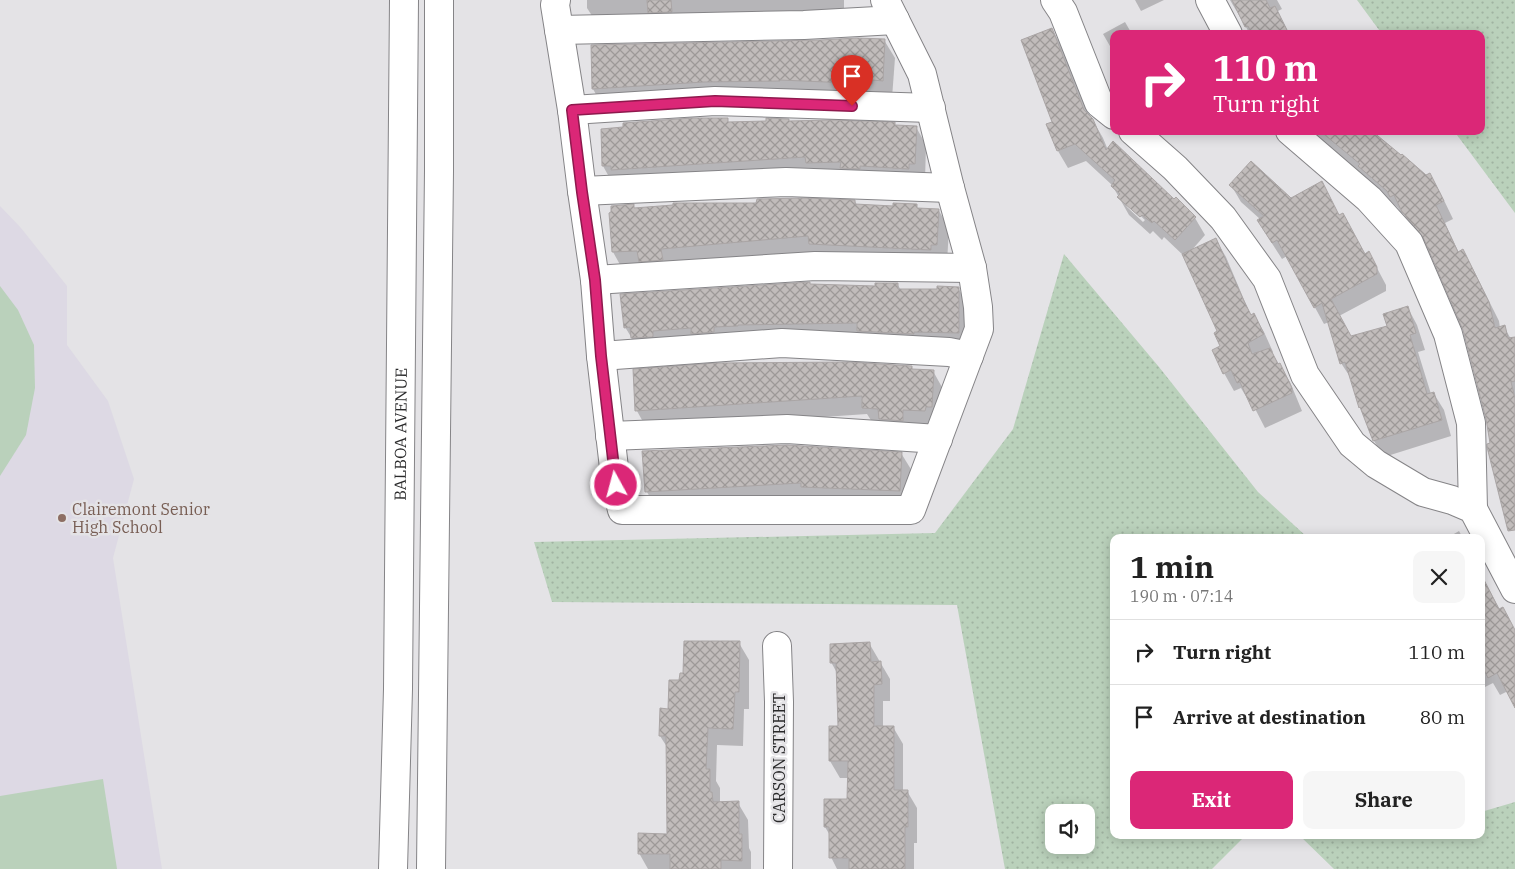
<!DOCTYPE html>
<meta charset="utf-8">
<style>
:root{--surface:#fff;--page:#f6f6f6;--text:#222;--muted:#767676;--line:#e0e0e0;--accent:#db2777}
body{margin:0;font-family:"IBM Plex Serif",serif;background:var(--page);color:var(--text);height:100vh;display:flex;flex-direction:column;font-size:19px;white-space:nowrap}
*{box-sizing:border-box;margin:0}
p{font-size:16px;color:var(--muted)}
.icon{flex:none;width:28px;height:28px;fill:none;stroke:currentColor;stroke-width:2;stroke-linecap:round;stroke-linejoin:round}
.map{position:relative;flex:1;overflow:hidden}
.side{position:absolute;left:1110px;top:534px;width:375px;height:305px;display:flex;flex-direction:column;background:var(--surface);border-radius:10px;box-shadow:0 2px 12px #0003}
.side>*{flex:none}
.top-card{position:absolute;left:1110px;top:30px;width:375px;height:105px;border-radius:10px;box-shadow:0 2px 12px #0003;background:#db2777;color:#fff;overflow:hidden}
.controls{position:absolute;left:1045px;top:804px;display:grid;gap:10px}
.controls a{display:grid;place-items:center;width:50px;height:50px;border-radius:10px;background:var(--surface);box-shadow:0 2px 12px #0003;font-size:25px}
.pin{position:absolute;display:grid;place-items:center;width:42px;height:42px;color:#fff;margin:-51px -21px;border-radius:50% 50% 50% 0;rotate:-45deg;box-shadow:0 0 5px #0007}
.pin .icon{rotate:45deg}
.me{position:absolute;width:55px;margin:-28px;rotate:353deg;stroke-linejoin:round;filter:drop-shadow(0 0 4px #0008)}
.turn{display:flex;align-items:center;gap:18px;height:105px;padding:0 20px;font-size:22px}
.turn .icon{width:65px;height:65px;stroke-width:2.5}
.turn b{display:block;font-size:35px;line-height:42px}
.round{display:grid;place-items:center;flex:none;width:52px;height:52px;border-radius:10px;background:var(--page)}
.head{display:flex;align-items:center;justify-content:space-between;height:85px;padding:0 20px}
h1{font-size:30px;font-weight:700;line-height:38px}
.action{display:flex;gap:10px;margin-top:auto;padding:10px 20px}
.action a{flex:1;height:58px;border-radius:10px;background:var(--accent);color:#fff;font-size:20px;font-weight:700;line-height:58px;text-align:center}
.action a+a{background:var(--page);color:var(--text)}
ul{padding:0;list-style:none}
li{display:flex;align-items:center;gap:15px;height:65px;padding:0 20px;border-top:1px solid var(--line)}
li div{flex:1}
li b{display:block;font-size:19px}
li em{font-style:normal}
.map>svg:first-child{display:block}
.built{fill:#ddd9e4}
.grass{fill:url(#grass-dots);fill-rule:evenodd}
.pitch{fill:#bad1bb}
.shadow{fill:#0003;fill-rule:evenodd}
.building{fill:url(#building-cross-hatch);stroke:#aaa5a5}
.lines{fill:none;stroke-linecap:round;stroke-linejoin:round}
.minor-casing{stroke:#858487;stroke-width:30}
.major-casing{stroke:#858487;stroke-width:30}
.minor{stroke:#fff;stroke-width:28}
.major{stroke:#fff;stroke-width:28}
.route-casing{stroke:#8e194d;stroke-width:12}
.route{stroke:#db2777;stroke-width:9}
.education-dot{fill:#8d6e63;stroke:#e4e3e6;stroke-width:2}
.labels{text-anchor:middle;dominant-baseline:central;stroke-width:5;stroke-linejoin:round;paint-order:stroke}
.street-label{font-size:16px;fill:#29292a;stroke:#e4e3e6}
.education-label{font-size:16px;fill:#785e54;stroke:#e4e3e6;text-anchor:start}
</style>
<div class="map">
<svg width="1515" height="869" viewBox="0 0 1515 869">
<defs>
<pattern id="grass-dots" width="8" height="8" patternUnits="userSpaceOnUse" patternTransform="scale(1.25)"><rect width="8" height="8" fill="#bad1bb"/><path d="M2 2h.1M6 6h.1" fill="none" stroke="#a0b3a1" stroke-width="1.8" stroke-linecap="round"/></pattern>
<pattern id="building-cross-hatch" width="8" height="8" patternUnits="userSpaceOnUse" patternTransform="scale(1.25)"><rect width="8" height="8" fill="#c1bcbb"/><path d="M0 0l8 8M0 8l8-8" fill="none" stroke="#9d9998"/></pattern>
</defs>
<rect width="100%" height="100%" fill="#e4e3e6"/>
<!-- built -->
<path class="built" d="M0 206 21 228 67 286V345L108 401 134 479 113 558 162 869H0Z"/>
<!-- grass -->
<g class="grass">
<path d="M1357 0H1515V213L1454 131H1481V34H1382Z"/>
<path d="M1064 254 1159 367 1258 492 1307 537 1114 538V835H1246L1212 869H1005L957 605 552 602 534 542 935 533 1013 429ZM1086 812V845H1054V812Z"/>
<path d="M1515 802V869H1334L1299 835H1481V812Z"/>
</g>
<!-- pitch -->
<g class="pitch">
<path d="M0 286 18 310 34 345 35 388 26 435 0 476Z"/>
<path d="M103 779 117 869H0V796Z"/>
</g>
<!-- shadow -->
<g class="shadow">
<path d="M587 0H844V18L598 25 587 8Z"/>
<path d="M1135 0H1164L1141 11Z"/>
<path d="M1230 0H1277L1282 9 1278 11 1289 34H1250Z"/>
<path d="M1125 22 1132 34H1114V53L1103 34Z"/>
<path d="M1052 29 1062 47 1089 116 1092 119 1103 138 1108 150 1195 218 1205 235 1191 251 1216 240 1226 257 1251 316 1254 315 1264 332 1273 352 1272 353 1290 382 1302 411 1265 428 1250 399 1248 400 1241 388 1234 391 1224 373 1219 331 1184 256 1164 237 1162 240 1153 231 1150 234 1129 215 1112 185 1086 161 1068 168 1058 151 1053 123ZM1124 201 1145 220 1143 222 1127 207Z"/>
<path d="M884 40 895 58 892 98 603 107 593 89 592 46Z"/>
<path d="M727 119 729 123H789L916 127 926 145 925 181 613 184 603 166Z"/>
<path d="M1311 131H1372L1375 135 1426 177 1430 175 1440 192 1453 219 1445 223 1459 253 1463 251 1473 269 1499 321 1500 328 1504 327 1511 339 1515 338V526L1491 444 1487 419 1464 330 1430 248 1413 229 1404 213 1401 214 1398 208 1370 184 1366 178Z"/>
<path d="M1231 185 1291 199 1339 216 1365 255 1369 253 1386 285V291L1339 316 1351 338 1389 327 1408 308 1417 325 1425 350 1418 352 1431 394H1434L1444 410 1451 436 1384 457 1374 441 1360 407 1352 380 1341 363 1329 322 1324 324 1287 256 1282 259 1268 237 1260 219 1241 202Z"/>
<path d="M855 201 857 205 894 207 916 205 919 210 939 211 949 228 947 263 623 270 613 252 610 214 633 206 635 209 674 206V204L696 203 697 205H758Z"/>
<path d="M810 283V285L876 288 897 284 901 290 938 291 958 288 969 306 968 350 636 345 625 327Z"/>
<path d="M911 367 913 370 933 371 943 389 935 428 874 425 867 414 647 429 637 411 634 371Z"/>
<path d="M901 453 912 471 910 509 657 510 647 492Z"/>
<path d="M1459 531 1463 538H1447Z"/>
<path d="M1481 569 1485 575 1482 577 1500 610 1515 630V705L1508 691 1500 695 1493 683 1485 687 1481 680Z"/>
<path d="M739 643 749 660V709H744L743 746 717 745 716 781 720 788V803H738L748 820 749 848 751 852V869H648L639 853 668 835 667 747 660 736 681 681 685 674Z"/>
<path d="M869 643 890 679V701H883V727H893L903 744V791H907L917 808V843H914V869H837L831 857V837L825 827 849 800V778H840L830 761V727H839L837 673 831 662Z"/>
</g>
<!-- building -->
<g class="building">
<path d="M647 0H671L672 12 648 13Z"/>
<path d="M1232 0H1266L1270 8 1275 6 1289 34H1252L1248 26 1245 27Z"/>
<path d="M1052 28 1084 110 1093 119 1106 150 1113 141 1174 199 1176 197 1196 217 1175 240 1154 221 1152 223 1142 215 1140 217 1117 197 1120 194 1111 186 1115 180 1075 144 1057 151 1046 124 1052 122 1021 40Z"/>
<path d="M857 38 885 39 883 81 873 80 872 84 780 80V81L704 82 592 89 591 45 820 40Z"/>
<path d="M692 118H728V122L766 121V118L789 119V121L831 120 895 122V125L917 126 915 164H909V169L860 166V169L840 168 841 162 806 163 805 157 611 170V166H602L601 129 623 127V123Z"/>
<path d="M1320 131H1372L1401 155 1402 154 1426 175 1430 173 1444 201 1436 205 1458 252 1463 249 1489 302 1495 328 1505 325 1508 338 1515 337V381L1511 382 1515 398V530L1508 531 1487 447V444L1490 443 1486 419 1463 330 1423 237 1402 212 1394 195 1390 197 1387 191 1358 166 1360 164Z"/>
<path d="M1251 161 1291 198 1322 181 1339 215 1343 213 1365 254 1369 251 1377 267V274L1331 299 1351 336 1387 326 1383 314 1408 306 1416 333 1410 335 1427 394 1434 392 1442 420 1373 441 1360 407 1359 408 1345 362 1340 364 1322 303 1314 308 1277 240 1272 243 1257 220 1264 216 1229 185Z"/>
<path d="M805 198 855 200V204L893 206V203L917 204V208L939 209 937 245H931V250L809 244 808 236 661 249 663 260 639 262 637 251 612 252 609 213 611 212V206L634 204V208L673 205V203H756L757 199Z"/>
<path d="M1216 238 1244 301 1251 315 1254 313 1264 334 1248 343 1252 354 1270 348 1278 364 1280 363 1292 388V393L1253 411 1240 382 1237 383 1231 370 1223 374 1212 350 1220 346 1214 333 1217 331 1182 254Z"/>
<path d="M810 282V284L875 286V283H898V289H937V286L959 287V333L914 332V334L857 331V323L738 325V326L714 327V332L691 334V328L653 331V337L631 338 630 327 624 328 620 294Z"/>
<path d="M849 362 912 366V369L934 370 932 407H926L925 411 903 410V421L879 419 878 409 862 408V396L635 411 633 369 716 363Z"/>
<path d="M787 445 902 452 900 491 801 487V483L645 492 642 451Z"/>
<path d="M1481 574 1499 609 1503 607 1515 630V708L1497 673 1488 678 1481 664Z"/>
<path d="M684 641H740L739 692H735L733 729 708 728 706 769H710V792H712L713 802 739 801V834H742V861L721 860V869H670V854H638V833L667 834 666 736H659L660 708 668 709 669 680H679L680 673H683Z"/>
<path d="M870 642 871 662 881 661 882 684 874 685V726H894V790H908V827H905V869H849V858H829V827H824V799H847L848 761H829V726H838L836 663H830V644Z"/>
</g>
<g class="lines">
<!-- minor casing -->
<g class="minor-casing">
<g id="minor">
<path d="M556 0 555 5 572 110 582 191 595 280 601 356 616 485 622 510H911L979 329 978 307 972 268 950 188 922 74 885 0"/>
<path d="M1055 0 1063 12 1099 103 1114 115"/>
<path d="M1210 0 1228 34"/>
<path d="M559 30 804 25 895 20"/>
<path d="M572 110 715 101 931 108"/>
<path d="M1133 131 1175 168 1223 218 1267 279 1305 375 1352 444 1376 464 1423 492 1452 500 1473 509 1515 589"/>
<path d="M1290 131 1369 199 1409 243 1448 334 1471 423 1473 509"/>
<path d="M582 191 786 182 950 188"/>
<path d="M595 280 815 266 972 268"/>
<path d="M601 356 782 343 949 352 969 356"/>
<path d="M610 436 787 429 938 439"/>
<path d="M777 646 779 702 778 869"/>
</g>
</g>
<!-- major casing -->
<g class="major-casing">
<g id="major">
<path id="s1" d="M393 869 398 689 404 0"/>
<path d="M431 869 439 171V0"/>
</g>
</g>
<!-- minor -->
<use href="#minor" class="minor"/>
<!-- major -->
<use href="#major" class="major"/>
</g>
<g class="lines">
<!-- route casing -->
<g class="route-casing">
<path id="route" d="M616 485 601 356 595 280 582 192 572 110 715 101 852 106"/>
</g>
<!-- route -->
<use href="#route" class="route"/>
</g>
<!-- markers -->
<circle class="education-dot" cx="62" cy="518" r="5"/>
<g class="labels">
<!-- street labels -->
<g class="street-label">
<text stroke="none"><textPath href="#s1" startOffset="435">BALBOA AVENUE</textPath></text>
<text transform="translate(779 758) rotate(-90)">CARSON STREET</text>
</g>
<!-- education labels -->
<g class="education-label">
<text x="72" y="509">Clairemont Senior<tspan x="72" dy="18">High School</tspan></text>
</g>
</g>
</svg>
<div class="controls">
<a><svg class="icon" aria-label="sound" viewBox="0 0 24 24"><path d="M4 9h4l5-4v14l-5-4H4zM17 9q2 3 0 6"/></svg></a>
</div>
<div class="pin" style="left:852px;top:106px;background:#d93025"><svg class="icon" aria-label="arrive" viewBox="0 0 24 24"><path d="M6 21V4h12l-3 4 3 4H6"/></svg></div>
<svg class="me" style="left:616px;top:485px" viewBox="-20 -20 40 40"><circle r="17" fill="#db2777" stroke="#fff" stroke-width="3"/><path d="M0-11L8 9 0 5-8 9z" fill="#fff"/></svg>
<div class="top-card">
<div class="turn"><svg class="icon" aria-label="right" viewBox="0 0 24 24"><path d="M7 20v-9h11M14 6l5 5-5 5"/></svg><div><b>110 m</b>Turn right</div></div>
</div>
<section class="side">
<div class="head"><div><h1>1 min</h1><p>190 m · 07:14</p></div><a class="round"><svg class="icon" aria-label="close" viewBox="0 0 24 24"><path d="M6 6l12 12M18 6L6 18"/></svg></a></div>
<ul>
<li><svg class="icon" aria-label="right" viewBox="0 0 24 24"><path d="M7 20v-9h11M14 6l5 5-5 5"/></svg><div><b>Turn right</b></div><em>110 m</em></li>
<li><svg class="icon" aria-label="arrive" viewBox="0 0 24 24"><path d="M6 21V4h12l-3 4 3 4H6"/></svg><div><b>Arrive at destination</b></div><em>80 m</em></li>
</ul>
<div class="action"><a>Exit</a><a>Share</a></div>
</section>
</div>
